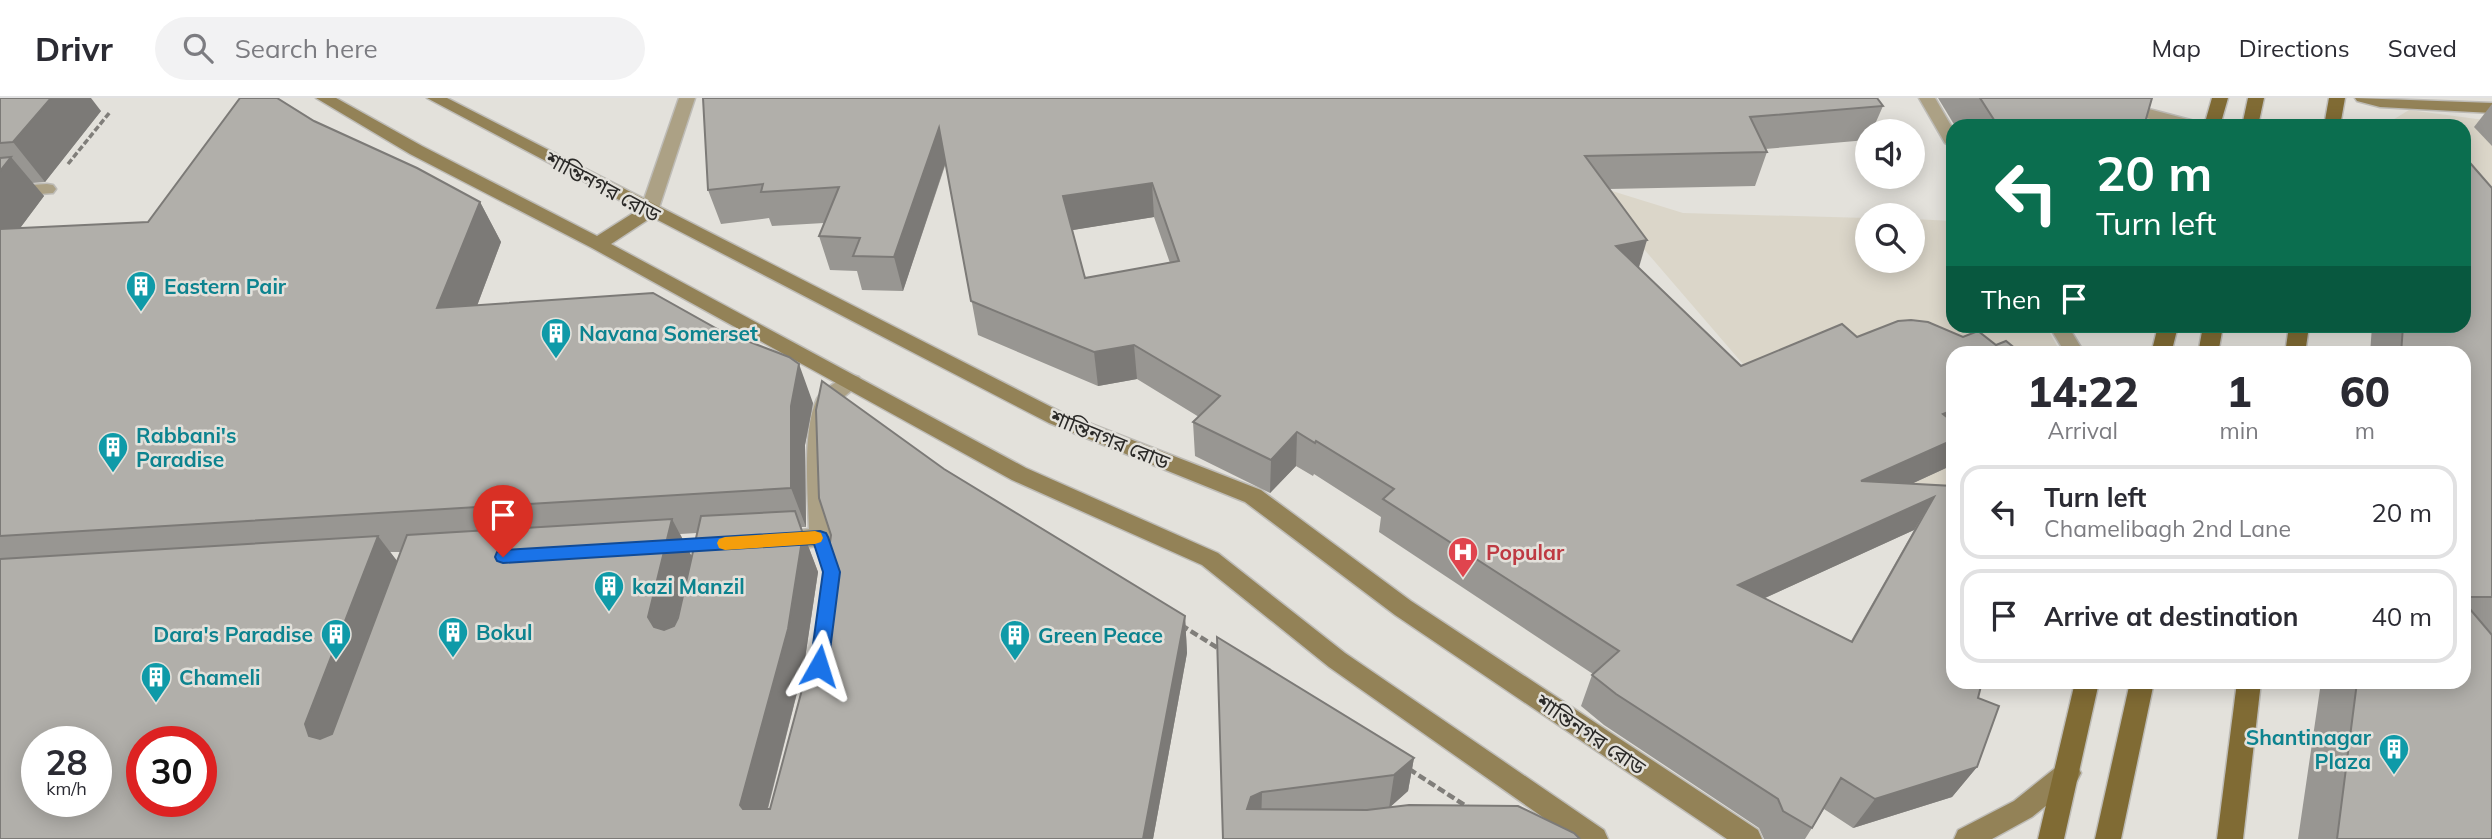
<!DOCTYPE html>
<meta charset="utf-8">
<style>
:root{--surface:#fff;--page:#f2f2f3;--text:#2b2b33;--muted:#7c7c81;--line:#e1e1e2}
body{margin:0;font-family:Mulish,"Noto Sans Bengali",sans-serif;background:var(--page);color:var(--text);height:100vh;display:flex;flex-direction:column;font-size:26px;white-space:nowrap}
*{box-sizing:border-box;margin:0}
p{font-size:23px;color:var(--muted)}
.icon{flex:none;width:38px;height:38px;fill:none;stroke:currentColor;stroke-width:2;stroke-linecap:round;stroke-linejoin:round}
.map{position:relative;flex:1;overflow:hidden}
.sheet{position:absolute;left:1946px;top:248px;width:525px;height:343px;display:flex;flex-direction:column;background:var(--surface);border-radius:21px;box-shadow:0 4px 18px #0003}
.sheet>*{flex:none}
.guide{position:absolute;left:1946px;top:21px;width:525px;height:214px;border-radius:21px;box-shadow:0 4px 18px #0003;background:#0b6e4f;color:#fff;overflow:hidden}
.buttons{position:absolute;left:1855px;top:21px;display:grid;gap:14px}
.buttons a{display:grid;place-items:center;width:70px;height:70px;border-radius:50%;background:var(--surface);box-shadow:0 4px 18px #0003;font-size:35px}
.speed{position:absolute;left:21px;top:628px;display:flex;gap:14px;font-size:35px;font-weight:700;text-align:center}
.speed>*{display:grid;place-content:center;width:91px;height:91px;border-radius:50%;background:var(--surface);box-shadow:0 4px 18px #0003;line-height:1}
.speed small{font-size:18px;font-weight:400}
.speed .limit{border:10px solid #d22;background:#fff;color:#111}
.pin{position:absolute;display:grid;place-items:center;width:60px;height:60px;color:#fff;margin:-72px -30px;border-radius:50% 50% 50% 0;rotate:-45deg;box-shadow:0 0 7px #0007}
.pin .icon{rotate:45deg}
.me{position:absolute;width:77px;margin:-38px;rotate:6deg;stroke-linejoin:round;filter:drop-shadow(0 0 5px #0008)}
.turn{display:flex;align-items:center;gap:24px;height:147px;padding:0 35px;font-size:32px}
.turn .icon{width:91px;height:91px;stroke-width:2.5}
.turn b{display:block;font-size:49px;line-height:60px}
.then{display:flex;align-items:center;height:66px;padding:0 35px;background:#0003;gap:14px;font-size:26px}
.eta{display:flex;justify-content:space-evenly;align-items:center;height:119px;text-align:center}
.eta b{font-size:42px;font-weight:800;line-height:49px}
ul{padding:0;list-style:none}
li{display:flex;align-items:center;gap:21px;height:94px;margin:0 14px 10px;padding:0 21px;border:4px solid var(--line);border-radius:21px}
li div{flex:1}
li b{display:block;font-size:26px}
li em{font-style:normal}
header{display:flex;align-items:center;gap:42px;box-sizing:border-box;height:98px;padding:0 35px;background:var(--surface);border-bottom:2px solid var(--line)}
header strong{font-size:33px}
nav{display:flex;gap:38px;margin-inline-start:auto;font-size:24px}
.search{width:490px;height:63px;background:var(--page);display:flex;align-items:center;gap:18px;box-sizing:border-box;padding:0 24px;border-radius:38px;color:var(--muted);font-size:26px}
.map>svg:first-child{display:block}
.built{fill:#dbd6c9}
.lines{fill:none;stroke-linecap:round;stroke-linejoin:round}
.lane-casing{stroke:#bebcb7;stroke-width:3}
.street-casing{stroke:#bebcb7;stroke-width:3}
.secondary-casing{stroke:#bebcb7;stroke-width:3}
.primary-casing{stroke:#bebcb7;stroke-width:3}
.path-far1{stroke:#807e7a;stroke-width:3.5;stroke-dasharray:6 2.5;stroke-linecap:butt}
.path{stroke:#807e7a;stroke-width:4.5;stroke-dasharray:8 3.5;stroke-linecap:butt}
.lane{fill:#aca185;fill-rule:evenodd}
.street{fill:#aca185;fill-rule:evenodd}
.secondary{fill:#938257;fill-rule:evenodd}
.primary{fill:#806b34;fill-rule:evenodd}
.wall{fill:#989692;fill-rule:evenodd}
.shaded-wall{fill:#7c7a77}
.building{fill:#b1afaa;stroke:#7c7a77;stroke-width:2;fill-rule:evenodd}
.route{fill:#1a73e8;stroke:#114b97;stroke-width:2}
.slow{fill:#f59e0b}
.labels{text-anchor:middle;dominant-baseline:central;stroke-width:5;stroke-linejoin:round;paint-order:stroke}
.street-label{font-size:21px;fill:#2b2a28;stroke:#e3e1db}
.culture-label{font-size:21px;font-weight:bold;fill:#0d838f;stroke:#e3e1db;text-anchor:start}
.health-label{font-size:21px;font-weight:bold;fill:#be3a42;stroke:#e3e1db;text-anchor:start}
</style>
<header>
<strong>Drivr</strong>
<div class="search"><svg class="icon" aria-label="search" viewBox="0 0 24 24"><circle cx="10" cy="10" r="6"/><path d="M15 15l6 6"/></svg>Search here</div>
<nav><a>Map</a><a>Directions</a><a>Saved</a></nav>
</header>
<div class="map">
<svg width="2492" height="741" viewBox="0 0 2492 741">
<rect width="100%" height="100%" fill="#e3e1db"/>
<!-- built -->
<g class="built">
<path d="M2409 12 2492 23V162L2464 130V28H2383Z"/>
<path d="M1554 75 1683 115 1867 120V163H1913V121L1953 123V228H2046L2061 255 1953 256V420L1873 417 1612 114Z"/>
</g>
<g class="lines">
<!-- lane casing -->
<g class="lane-casing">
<g id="lane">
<path d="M1919 0H1935L1953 31V50L1945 45Z"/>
<path d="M2049 228H2068L2085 256H2066Z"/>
</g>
</g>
<!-- street casing -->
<g class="street-casing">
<g id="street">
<path d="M679 0H695L658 113 655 117H643L640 113Z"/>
<path d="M2080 0H2107L2202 25 2204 28H2177L2082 3Z"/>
<path d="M47 86 53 87 56 91 53 95 0 99V89Z"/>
<path d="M852 277 859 279 862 284 835 306 827 351 831 439 828 445C812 450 786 453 770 448L767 442 770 436 809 431C808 397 802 332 817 301 822 291 842 280 852 277Z"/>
</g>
</g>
<!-- secondary casing -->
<g class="secondary-casing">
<g id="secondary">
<path d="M316 0H336L422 48 597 138 638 112 427 0H447L1063 315 1261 392 1411 503 1758 732 1762 741H1727L1395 517 1245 404 1049 325 652 119 611 146 1026 370 1218 455 1345 555 1604 732 1608 741H1574L1329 569 1202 467 1012 382 592 150 410 56Z"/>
<path d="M2355 0 2492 5V15L2380 9 2357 3Z"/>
<path d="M2068 664 2077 667 2081 675 2077 683 2032 719 1992 741H1954L1958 732 2014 703 2059 667Z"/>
</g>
</g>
<!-- primary casing -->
<g class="primary-casing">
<g id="primary">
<path d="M2212 0H2228L2220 28H2204Z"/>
<path d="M2248 0H2264L2258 28H2242Z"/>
<path d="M2329 0H2345L2340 28H2324Z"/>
<path d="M2158 228H2178L2171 256H2151Z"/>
<path d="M2203 228H2223L2218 256H2198Z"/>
<path d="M2289 228H2309L2305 256H2285Z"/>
<path d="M2075 584H2099L2064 741H2038Z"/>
<path d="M2130 584H2154L2121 741H2095Z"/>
<path d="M2237 584H2261L2243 741H2217Z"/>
</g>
</g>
<!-- path-far1 -->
<path class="path-far1" d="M68 66 110 14"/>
<!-- path -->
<g class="path">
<path d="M1181 527 1221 552"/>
<path d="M1409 671 1469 710"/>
</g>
<!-- lane -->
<use href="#lane" class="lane"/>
<!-- street -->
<use href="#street" class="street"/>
<!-- secondary -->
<use href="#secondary" class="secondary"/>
<!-- primary -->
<use href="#primary" class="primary"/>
</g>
<!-- wall -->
<g class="wall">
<path d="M0 0 101 13 45 84 32 85 44 98 20 130 148 124 314 23 480 104 501 144 477 208 813 305 805 347 806 429H801L818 474 804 567 768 711H770L944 371 1185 518 1187 555 1153 741H0ZM697 435 678 520 677 522 692 459 680 436ZM390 454H401L397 463Z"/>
<path d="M703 0 1883 8 1872 33H1867V42L1765 51 1767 54 1755 88 1609 91 1639 170 1741 268 1857 239H1963L1996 247 2022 256H1953V358L1946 370 1911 386 1953 388 1978 600 1977 669 1952 699 1853 730 1824 711 1805 741H1764L1759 730 1604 627 1581 608 1592 577 1593 576 1379 434 1381 419 1314 376 1313 378 1296 368 1270 395 1195 358 1193 324 1199 319 1137 281 1098 288 978 237 946 65 903 193 862 192 857 173 830 172 819 138 824 125 772 128 769 120 721 126 708 92ZM1154 119 1170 165 1085 180 1072 132ZM1914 432 1851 543 1765 500Z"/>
<path d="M1938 0H2152L2144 28H1955Z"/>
<path d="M2492 6V48L2474 29Z"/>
<path d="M2492 90V741H2298L2321 584H2464V256H2370L2372 228H2464Z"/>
<path d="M1217 539 1414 660 1408 693 1390 709 1223 741Z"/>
</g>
<!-- shaded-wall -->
<g class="shaded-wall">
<path d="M51 0H91L101 13 45 84 13 44Z"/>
<path d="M939 30 946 63 903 193 894 159Z"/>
<path d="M11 59 44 98 0 157V73Z"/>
<path d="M1152 85 1154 119 1067 133 1063 98Z"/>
<path d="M480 104 501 144 461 250 437 210Z"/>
<path d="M1647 142 1637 176 1616 148Z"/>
<path d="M1134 247 1137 281 1098 288 1094 254Z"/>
<path d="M799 266 813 305 805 347 806 429 791 390V308Z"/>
<path d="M1953 312V337L1943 316Z"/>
<path d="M1297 334 1296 368 1270 395 1271 362Z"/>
<path d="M1953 342V358L1946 370 1844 417 1861 383Z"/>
<path d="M1934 399 1914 432 1723 519 1738 487Z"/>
<path d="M795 413 818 474 804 567 760 740 740 707Z"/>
<path d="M672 421 692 459 669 555 648 519Z"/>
<path d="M378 438 407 476 341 661 309 638 305 626Z"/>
<path d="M1185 518 1187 555 1153 741H1143Z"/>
<path d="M1414 660 1408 693 1389 710 1394 677Z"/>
<path d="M1977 669 1952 699 1853 730 1875 701Z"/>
<path d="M1262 694 1261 727 1247 711 1251 699Z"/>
</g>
<!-- building -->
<g class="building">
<path d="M0 0H51L13 44 0 45Z"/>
<path d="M240 0H277L314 23 417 70 480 104 437 210 653 195 721 233 789 259 799 266 791 308V390L0 438V131L148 124Z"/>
<path d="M703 0H1877L1883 8 1750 19 1767 54 1585 58 1647 142 1616 148 1741 268 1842 226 1857 239 1898 223 1911 222 1928 224 1963 239 1978 233 1996 247 2006 243 2022 256H1953V312L1943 316 1953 324V342L1861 383 1953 388V584H1982L1978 600 1999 608 1977 669 1875 701 1841 680 1812 730 1783 713 1778 701 1616 596 1592 577 1619 553 1383 401 1394 391 1316 343 1315 345 1297 334 1271 362 1193 324 1220 298 1134 247 1094 254 971 203 939 30 894 159 853 158 860 140 819 138 839 89 761 94 763 86 708 92ZM1152 85 1179 163 1085 180 1063 98ZM1934 399 1852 544 1738 487Z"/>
<path d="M1980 0H2152L2144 28H1998Z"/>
<path d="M2464 58 2492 90V499H2464V256H2401L2403 228H2464Z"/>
<path d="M11 59 0 73V60Z"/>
<path d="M822 283 944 371 1185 518 1143 741H0V461L378 438 305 626 309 638 320 641 332 636 407 437 672 421 648 519 654 529 664 532 674 528 678 520 701 418 795 413 803 436 788 531 740 707 743 711H770L818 532 831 437 819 400 816 312ZM37 644H96V704H37ZM142 644H201V704H142Z"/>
<path d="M2464 504 2492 537V741H2337L2357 584H2464Z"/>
<path d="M1217 539 1414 660 1394 677 1262 694 1251 699 1247 711 1367 712 1409 707 1518 708 1574 735 1580 741H1223Z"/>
</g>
<!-- route -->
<path class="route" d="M820 433 826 435 828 439 840 474 828 568 826 574 819 576 813 574 810 568 823 474 814 446 503 465 497 463 495 459 497 454 503 452Z"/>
<!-- slow -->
<path class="slow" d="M815 433 821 435 823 440 821 444 815 446 725 452 719 450 717 445 719 441 725 439Z"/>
<!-- icons -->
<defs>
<g id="building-pin" transform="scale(1.575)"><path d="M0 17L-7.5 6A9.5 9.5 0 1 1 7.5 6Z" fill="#0f9aa8" stroke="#e3e1db"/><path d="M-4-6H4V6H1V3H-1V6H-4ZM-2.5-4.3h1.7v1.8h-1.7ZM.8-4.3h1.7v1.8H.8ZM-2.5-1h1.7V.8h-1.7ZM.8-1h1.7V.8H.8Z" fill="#fff"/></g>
<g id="hospital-pin" transform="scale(1.575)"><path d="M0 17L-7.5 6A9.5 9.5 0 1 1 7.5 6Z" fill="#e0444e" stroke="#e3e1db"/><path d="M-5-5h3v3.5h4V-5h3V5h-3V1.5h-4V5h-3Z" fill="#fff"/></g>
</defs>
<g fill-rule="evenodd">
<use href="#building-pin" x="141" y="188"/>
<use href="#building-pin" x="556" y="235"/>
<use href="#building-pin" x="113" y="349"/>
<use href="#hospital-pin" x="1463" y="454"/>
<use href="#building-pin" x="609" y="488"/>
<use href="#building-pin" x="453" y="534"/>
<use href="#building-pin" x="336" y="536"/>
<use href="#building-pin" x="1015" y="537"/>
<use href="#building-pin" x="156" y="579"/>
<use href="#building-pin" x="2394" y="651"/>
</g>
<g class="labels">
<!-- street labels -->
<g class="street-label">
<text transform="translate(603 88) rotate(28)">শান্তিনগর রোড</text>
<text transform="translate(1110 341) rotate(22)">শান্তিনগর রোড</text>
<text transform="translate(1591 636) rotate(34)">শান্তিনগর রোড</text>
</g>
<!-- culture labels -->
<g class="culture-label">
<text x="164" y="188">Eastern Pair</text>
<text x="579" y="235">Navana Somerset</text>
<text x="136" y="337">Rabbani's<tspan x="136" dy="24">Paradise</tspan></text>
<text x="632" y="488">kazi Manzil</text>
<text x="476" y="534">Bokul</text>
<text x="313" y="536" text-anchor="end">Dara's Paradise</text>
<text x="1038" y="537">Green Peace</text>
<text x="179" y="579">Chameli</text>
<text x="2371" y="639" text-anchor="end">Shantinagar<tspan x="2371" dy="24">Plaza</tspan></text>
</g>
<!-- health labels -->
<g class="health-label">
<text x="1486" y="454">Popular</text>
</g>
</g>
</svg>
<div class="buttons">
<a><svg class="icon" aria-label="sound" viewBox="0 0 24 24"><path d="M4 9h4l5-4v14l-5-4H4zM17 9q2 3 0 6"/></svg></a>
<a><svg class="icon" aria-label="search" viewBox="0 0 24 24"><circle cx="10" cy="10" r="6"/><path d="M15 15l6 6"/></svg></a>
</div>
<div class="speed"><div>28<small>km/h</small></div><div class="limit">30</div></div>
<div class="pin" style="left:503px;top:459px;background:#d93025"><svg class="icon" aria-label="arrive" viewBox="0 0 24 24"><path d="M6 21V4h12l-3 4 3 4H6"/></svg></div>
<svg class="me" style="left:819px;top:568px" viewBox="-20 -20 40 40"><path d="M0-17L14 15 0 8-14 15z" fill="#1a73e8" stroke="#fff" stroke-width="4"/></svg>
<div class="guide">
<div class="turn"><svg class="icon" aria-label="left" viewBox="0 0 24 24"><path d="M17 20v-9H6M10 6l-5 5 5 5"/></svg><div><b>20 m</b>Turn left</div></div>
<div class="then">Then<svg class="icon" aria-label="arrive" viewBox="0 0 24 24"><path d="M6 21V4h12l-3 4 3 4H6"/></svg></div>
</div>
<section class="sheet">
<div class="eta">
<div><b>14:22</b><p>Arrival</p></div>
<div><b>1</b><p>min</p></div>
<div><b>60</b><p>m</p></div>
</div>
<ul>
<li><svg class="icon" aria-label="left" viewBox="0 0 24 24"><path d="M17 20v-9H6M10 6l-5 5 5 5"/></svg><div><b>Turn left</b><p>Chamelibagh 2nd Lane</p></div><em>20 m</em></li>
<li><svg class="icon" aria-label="arrive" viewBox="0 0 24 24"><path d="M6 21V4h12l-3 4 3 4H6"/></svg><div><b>Arrive at destination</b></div><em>40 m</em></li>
</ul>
</section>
</div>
